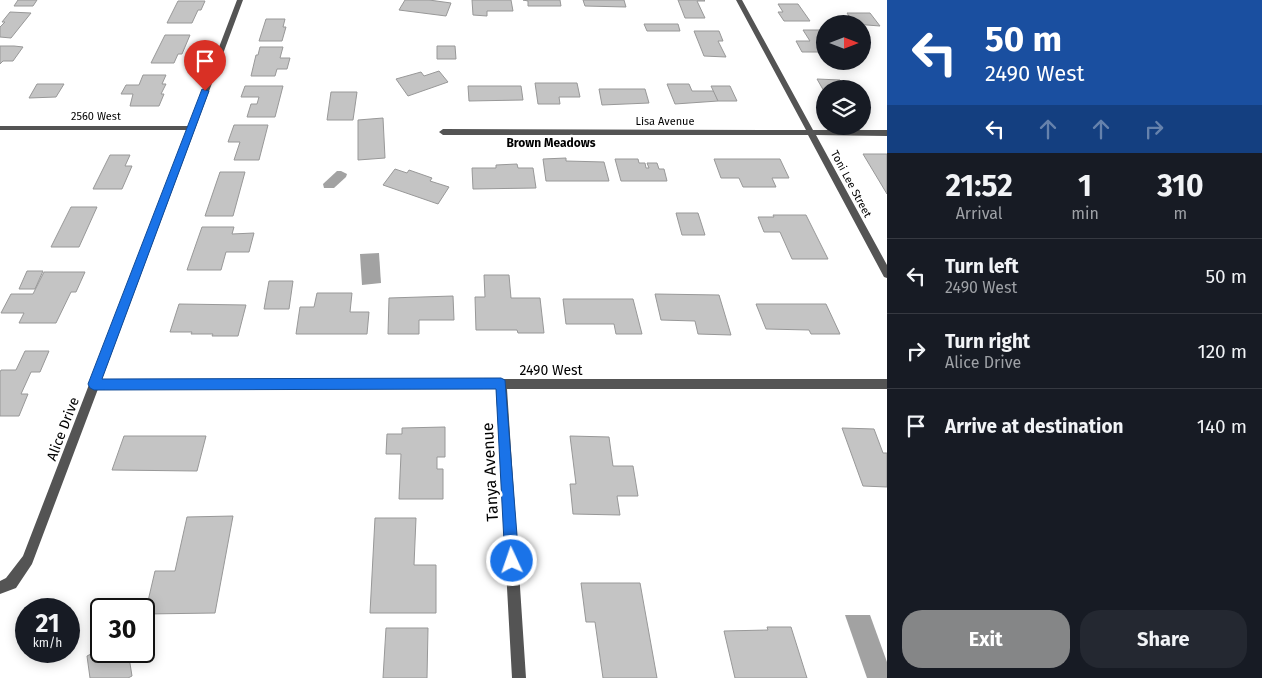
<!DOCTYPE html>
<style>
:root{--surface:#171b24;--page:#242831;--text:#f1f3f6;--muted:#9ea1a6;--line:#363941;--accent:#858687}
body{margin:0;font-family:"Fira Sans",sans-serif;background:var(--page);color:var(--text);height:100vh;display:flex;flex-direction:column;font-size:19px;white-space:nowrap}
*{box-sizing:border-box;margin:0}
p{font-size:16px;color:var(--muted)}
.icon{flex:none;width:28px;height:28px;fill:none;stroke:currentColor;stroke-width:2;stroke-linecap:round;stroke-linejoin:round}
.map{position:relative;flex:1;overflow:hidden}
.details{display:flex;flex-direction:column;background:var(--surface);width:375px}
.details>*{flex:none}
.banner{background:#1a4fa0;color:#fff;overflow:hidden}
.needle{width:32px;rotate:90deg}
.controls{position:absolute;left:816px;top:15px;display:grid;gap:10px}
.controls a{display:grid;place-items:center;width:55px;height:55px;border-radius:50%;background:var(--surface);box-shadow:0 2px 12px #0003;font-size:25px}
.speed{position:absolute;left:15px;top:598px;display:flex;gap:10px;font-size:25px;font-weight:700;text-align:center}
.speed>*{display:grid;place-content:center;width:65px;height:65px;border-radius:50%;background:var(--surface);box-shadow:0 2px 12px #0003;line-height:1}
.speed small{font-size:12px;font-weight:400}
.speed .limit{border:2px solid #111;border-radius:8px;background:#fff;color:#111}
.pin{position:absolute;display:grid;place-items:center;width:42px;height:42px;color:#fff;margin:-51px -21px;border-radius:50% 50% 50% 0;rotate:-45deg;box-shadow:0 0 5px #0007}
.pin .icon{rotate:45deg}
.me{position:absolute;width:55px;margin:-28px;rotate:357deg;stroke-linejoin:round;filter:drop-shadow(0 0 4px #0008)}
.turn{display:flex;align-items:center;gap:18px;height:105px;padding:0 15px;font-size:22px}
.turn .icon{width:65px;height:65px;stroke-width:2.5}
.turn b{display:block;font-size:35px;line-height:42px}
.lanes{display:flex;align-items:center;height:48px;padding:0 15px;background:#0003;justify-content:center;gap:25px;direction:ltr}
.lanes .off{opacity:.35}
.eta{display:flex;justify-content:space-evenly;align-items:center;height:85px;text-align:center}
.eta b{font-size:30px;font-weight:700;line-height:35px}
.primary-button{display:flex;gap:10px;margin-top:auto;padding:10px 15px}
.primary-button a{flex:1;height:58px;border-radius:20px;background:var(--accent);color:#fff;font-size:20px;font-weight:700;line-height:58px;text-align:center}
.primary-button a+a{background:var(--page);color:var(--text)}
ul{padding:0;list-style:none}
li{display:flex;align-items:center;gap:15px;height:75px;padding:0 15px;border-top:1px solid var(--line)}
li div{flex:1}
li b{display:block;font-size:19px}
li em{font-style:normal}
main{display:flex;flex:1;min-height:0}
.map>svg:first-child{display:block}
.water{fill:#a2a2a2}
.building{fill:#c4c4c4;stroke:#989898}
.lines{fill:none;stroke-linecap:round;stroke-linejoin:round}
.minor{fill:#545454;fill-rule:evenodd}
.route{fill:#1a73e8;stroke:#114b97}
.labels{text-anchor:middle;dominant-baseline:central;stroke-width:5;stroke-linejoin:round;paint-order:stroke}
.far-street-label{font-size:11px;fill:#000;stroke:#fff}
.far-neighbourhood-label{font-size:12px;font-weight:bold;fill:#000;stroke:#fff}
.street-label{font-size:14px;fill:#000;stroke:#fff}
.near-street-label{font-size:16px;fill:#000;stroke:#fff}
</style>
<main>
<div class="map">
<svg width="887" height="678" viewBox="0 0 887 678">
<rect width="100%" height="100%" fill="#fff"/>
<!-- water -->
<g class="water">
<path d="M337 171H341L347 174 346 177 334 188H324L323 184Z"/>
<path d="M379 253 381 283 362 285 360 254Z"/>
<path d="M845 615H870L887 662V678H867Z"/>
</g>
<!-- building -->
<g class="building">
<path d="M18 0H37L33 6H14Z"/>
<path d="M405 0H429L451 3 446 16 399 10Z"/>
<path d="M472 0H511L513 11H487V16L473 15Z"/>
<path d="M560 0 561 6H528V1L523 0Z"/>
<path d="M583 0H624L626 7 585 6Z"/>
<path d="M678 0H704L705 1H697L705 18H685Z"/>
<path d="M178 1H205L201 10H198L192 23H167Z"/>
<path d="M778 4H798L810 21H784L778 12H783Z"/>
<path d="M10 12 31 13 11 38 0 37V27L5 22H2Z"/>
<path d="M847 13H870L880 26 854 24Z"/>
<path d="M266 19H285L283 27H286L282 41H259Z"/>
<path d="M644 24H678L680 31H647Z"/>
<path d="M803 30H824L825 52H802L796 41H810Z"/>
<path d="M694 31H719L723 41H718L726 57 704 56Z"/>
<path d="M165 35H190L182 54H178L174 63H151Z"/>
<path d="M0 46H14L23 47 13 61H3L0 64Z"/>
<path d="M437 46H455L456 59H437Z"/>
<path d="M260 47H283L280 58H290L287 69H277L275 76H251L256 55H258Z"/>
<path d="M439 71 448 82 408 96 396 79 421 72 424 76Z"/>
<path d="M143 75H166L162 84H166L161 94H164L159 106H130L133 94H121L126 85H139Z"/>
<path d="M817 79 840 80 846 89H825V93Z"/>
<path d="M535 83H577L580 97H559L560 104H538Z"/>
<path d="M37 84H64L56 97 29 98Z"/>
<path d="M667 84H689L692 91H714L718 101 675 104Z"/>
<path d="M245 86H283L275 117H247L251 104H257L259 97H241Z"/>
<path d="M468 86H521L523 100 469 101Z"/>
<path d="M711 86H730L737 101H718Z"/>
<path d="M599 89H645L649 103 602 105Z"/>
<path d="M331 92H357L353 120H327Z"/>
<path d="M383 118 385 158 358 160V120Z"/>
<path d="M234 125H268L259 160H234L240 142H228Z"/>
<path d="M863 154H887V194Z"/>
<path d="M110 155H130L125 166H132L122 189H93Z"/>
<path d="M566 158V161L604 162 609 181H546L543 159Z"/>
<path d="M615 159H638L639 163H645L646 168H649L647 163H657L659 169H664L667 181H621Z"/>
<path d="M714 159H780L789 178H772L776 187H743L739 178H721Z"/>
<path d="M517 164 518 168H533L536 188 473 189 472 168H496V165Z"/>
<path d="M395 169 407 173 409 170 432 178 430 181 449 187 438 204 383 185Z"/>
<path d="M220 172H245L233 216H205Z"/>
<path d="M71 207H97L79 247H51Z"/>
<path d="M676 213H698L705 235H682Z"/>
<path d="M773 215H806L828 259H792L780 232H764L758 217H774Z"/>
<path d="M202 227H234L232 234 254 233 249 252H226L221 270H187Z"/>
<path d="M27 271H43L35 289H19Z"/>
<path d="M44 272H85L76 292H71L56 323H19L24 313H1L11 294H33Z"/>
<path d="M484 275H509L511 298H540L544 333H518L517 330H476L475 297H485Z"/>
<path d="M269 281H293L289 309H264Z"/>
<path d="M317 293H352L350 312H369L367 334H296L300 307H314Z"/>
<path d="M655 294 719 295 731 335 698 334 695 321 661 320Z"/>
<path d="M453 296 454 320H419V334H388L389 298Z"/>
<path d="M563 299H633L642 334H616L614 324H566Z"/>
<path d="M179 304 246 305 238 336H212L213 334H191L192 332H170Z"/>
<path d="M756 304H826L840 334H811L809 330 766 329Z"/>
<path d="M25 351H49L40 372H31L21 394H28L19 416H0V372L1 370H16Z"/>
<path d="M445 427V457H437V469H443V499H399L401 454H386L387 434H402V428Z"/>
<path d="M842 428 874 429 883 453H887V487L863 486Z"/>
<path d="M124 436H206L197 471 112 470Z"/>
<path d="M570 436 609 437 613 466H633L638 496H617L620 515 573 514 570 484H576Z"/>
<path d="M233 516 215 613 145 614 155 571H175L187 517Z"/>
<path d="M375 518H416L414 565H436V613H370Z"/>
<path d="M581 583H640L657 678H603L595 622H586Z"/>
<path d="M767 627H791L807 678H735L724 631 768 630Z"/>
<path d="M386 628H428L427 678H383Z"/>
<path d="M101 649V651H128L132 676 128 678H90L87 656Z"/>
</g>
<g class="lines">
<!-- minor -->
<g class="minor">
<path d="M237 0H243L102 379H887V389H507L526 678H512L496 389H98L32 564 16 588 0 594V581L6 578 23 556 187 130H0V126H189Z"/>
<path d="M736 0H742L813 130H887V136L816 135 887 265V278L884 277 808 135H443L439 132 443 129 806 130Z"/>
</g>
</g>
<!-- route -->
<path class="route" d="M202 89 209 91 102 379 501 378 505 380 519 561 517 566 512 568 507 566 505 561 496 389 94 390 90 388 88 384Z"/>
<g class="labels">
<!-- far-street labels -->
<g class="far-street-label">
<text x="96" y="116">2560 West</text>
<text x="665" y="121">Lisa Avenue</text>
<text transform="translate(851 184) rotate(62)">Toni Lee Street</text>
</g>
<!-- far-neighbourhood labels -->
<g class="far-neighbourhood-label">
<text x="551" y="143">Brown Meadows</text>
</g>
<!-- street labels -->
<g class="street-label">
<text x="551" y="370">2490 West</text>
<text transform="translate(63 429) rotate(-69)">Alice Drive</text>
</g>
<!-- near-street labels -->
<g class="near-street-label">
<text transform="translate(490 472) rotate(-93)">Tanya Avenue</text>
</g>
</g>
</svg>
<div class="controls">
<a><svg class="needle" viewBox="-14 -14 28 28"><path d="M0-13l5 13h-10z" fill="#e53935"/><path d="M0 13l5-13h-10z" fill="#9ea1a6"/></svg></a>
<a><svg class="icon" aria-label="layers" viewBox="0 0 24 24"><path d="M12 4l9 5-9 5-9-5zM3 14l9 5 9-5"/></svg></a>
</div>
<div class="speed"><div>21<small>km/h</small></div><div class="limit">30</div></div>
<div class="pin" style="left:205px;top:91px;background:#d93025"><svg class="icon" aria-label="arrive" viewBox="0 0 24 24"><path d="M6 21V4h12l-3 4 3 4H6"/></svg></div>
<svg class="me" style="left:512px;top:561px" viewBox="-20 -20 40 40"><circle r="17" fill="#1a73e8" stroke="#fff" stroke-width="3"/><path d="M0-11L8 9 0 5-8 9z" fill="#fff"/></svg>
</div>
<section class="details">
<div class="banner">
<div class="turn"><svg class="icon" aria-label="left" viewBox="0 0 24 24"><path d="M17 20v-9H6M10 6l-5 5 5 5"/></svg><div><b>50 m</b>2490 West</div></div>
<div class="lanes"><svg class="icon" aria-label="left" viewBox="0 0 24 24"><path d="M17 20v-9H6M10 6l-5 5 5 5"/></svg><svg class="icon off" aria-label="ahead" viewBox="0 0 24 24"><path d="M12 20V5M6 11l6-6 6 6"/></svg><svg class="icon off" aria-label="ahead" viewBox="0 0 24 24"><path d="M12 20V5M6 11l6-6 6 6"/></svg><svg class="icon off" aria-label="right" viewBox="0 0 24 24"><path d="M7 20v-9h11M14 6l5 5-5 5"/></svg></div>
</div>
<div class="eta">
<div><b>21:52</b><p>Arrival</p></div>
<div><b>1</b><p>min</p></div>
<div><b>310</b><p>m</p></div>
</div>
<ul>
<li><svg class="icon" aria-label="left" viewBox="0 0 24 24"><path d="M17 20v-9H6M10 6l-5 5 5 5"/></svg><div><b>Turn left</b><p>2490 West</p></div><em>50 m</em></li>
<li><svg class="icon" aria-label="right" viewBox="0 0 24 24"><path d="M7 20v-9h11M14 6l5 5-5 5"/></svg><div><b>Turn right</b><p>Alice Drive</p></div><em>120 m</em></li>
<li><svg class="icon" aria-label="arrive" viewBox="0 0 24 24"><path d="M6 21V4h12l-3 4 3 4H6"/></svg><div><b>Arrive at destination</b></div><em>140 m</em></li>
</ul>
<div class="primary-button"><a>Exit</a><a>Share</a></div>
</section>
</main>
